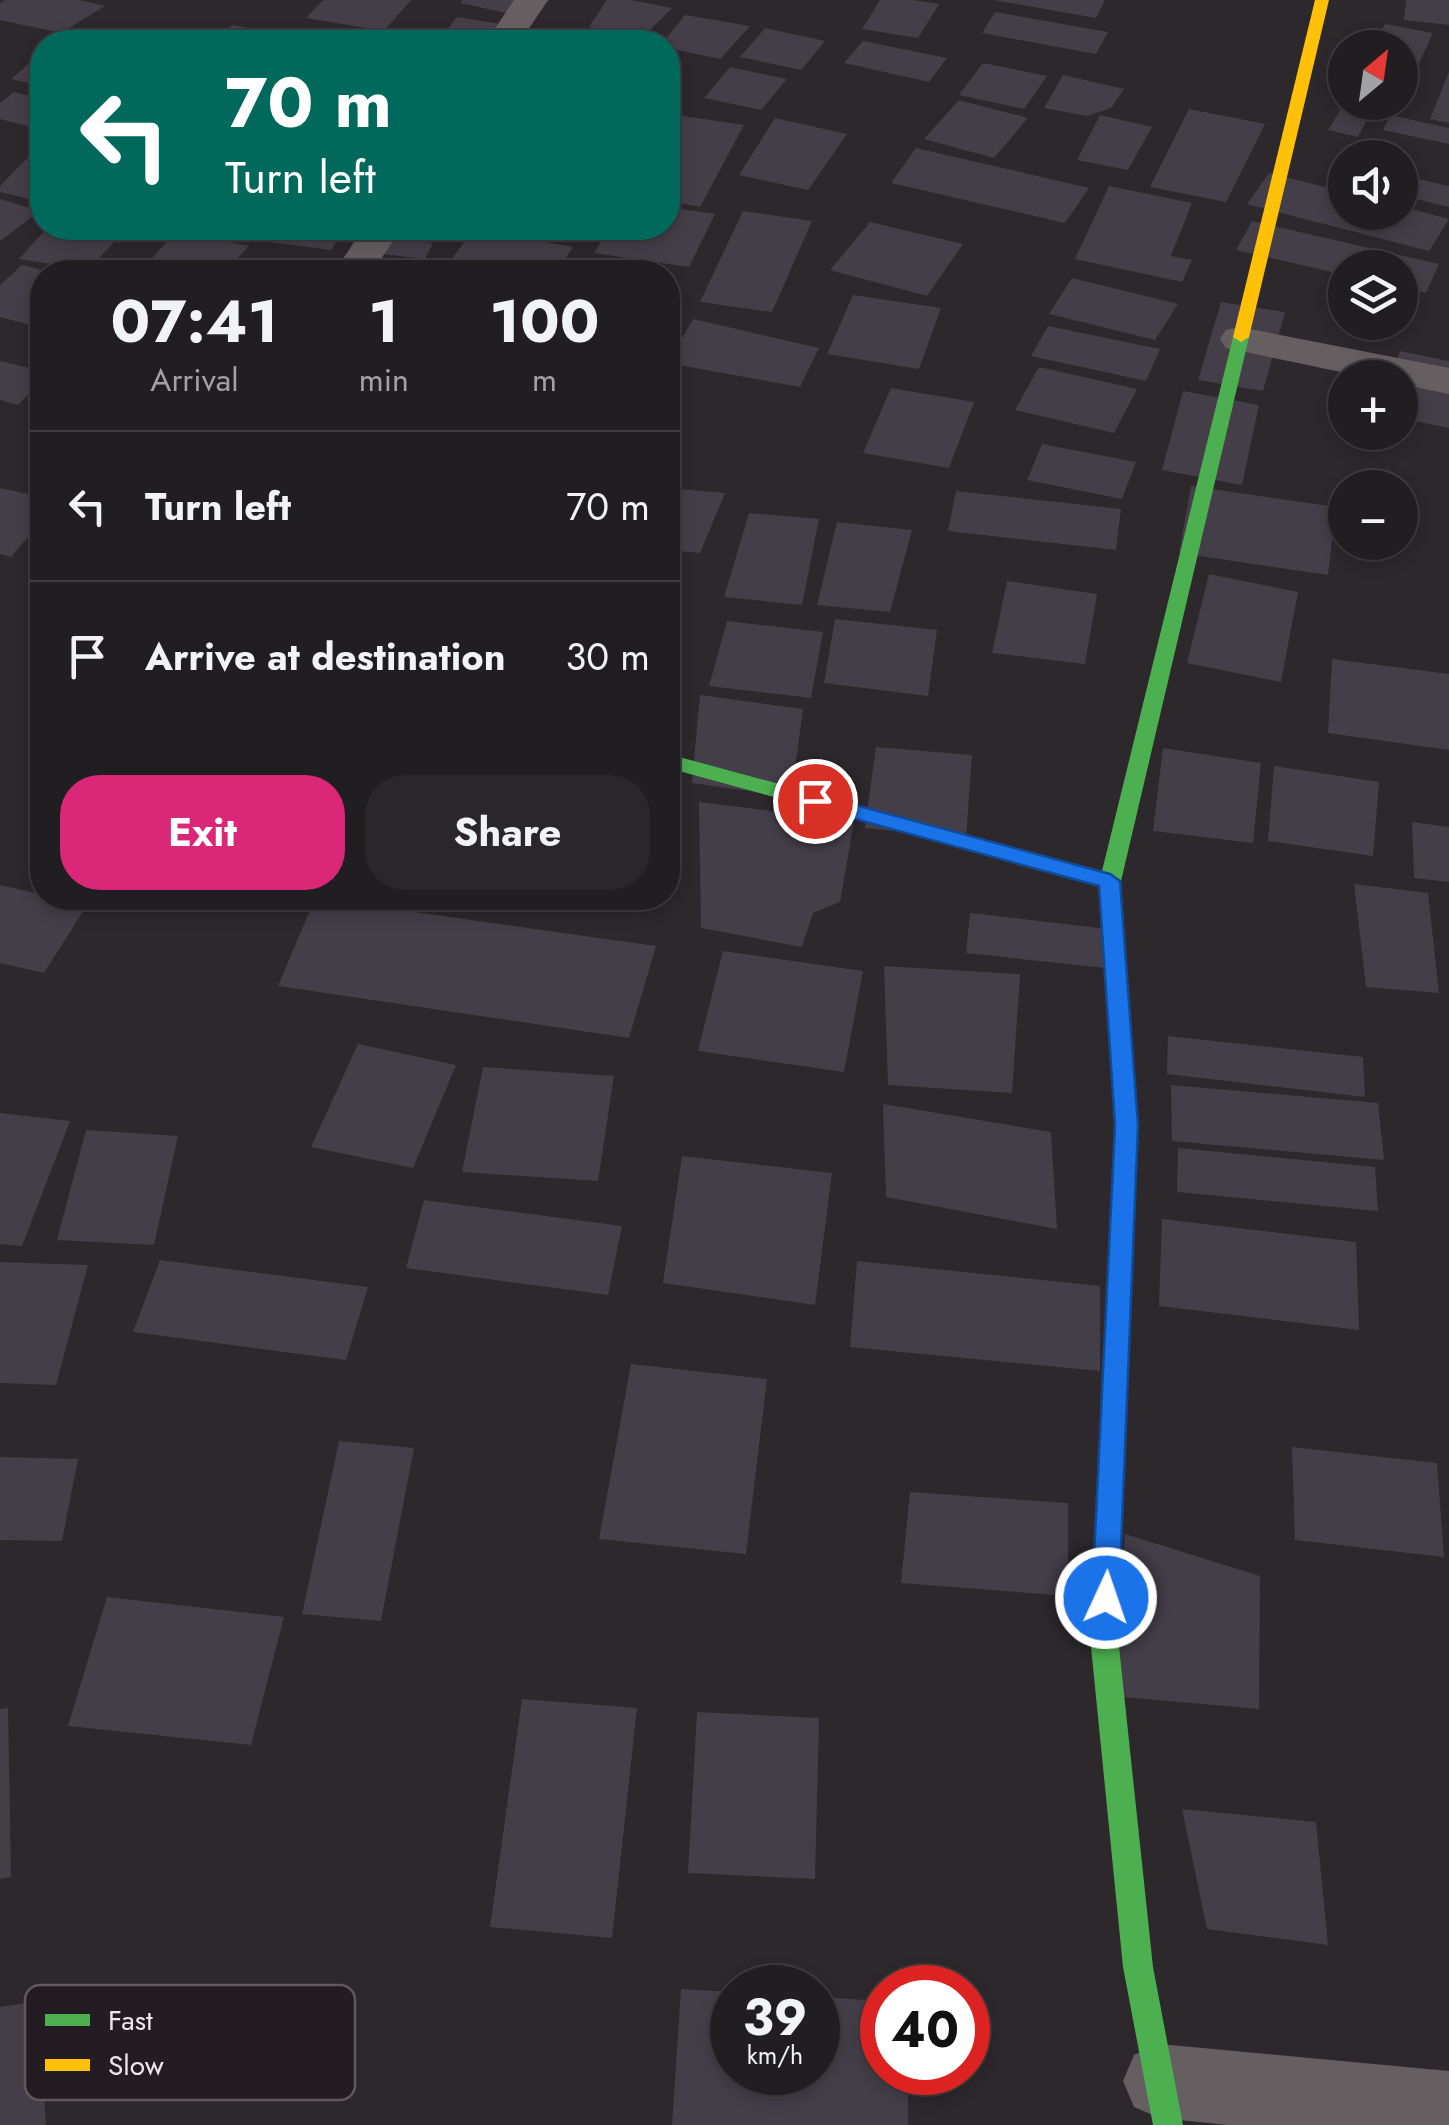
<!DOCTYPE html>
<meta charset="utf-8">
<style>
:root{--surface:#211e21;--page:#29272a;--text:#f1f3f6;--muted:#a2a2a5;--line:#3e3c3f;--accent:#db2777}
body{margin:0;font-family:Jost,sans-serif;background:var(--page);color:var(--text);height:100vh;display:flex;flex-direction:column;font-size:38px;white-space:nowrap}
*{box-sizing:border-box;margin:0}
p{font-size:32px;color:var(--muted)}
.icon{flex:none;width:55px;height:55px;fill:none;stroke:currentColor;stroke-width:2;stroke-linecap:round;stroke-linejoin:round}
.map{position:relative;flex:1;overflow:hidden}
.details{position:absolute;left:30px;top:260px;width:650px;height:650px;display:flex;flex-direction:column;background:var(--surface);border-radius:40px;box-shadow:0 5px 15px #0003,0 0 0 2px var(--line)}
.details>*{flex:none}
.banner{position:absolute;left:30px;top:30px;width:650px;height:210px;border-radius:40px;box-shadow:0 5px 15px #0003,0 0 0 2px var(--line);background:#00695c;color:#fff;overflow:hidden}
.needle{width:65px;rotate:29deg}
.buttons{position:absolute;left:1328px;top:30px;display:grid;gap:20px}
.buttons a{display:grid;place-items:center;width:90px;height:90px;border-radius:50%;background:var(--surface);box-shadow:0 5px 15px #0003,0 0 0 2px var(--line);font-size:50px}
.speed{position:absolute;left:710px;top:1965px;display:flex;gap:20px;font-size:50px;font-weight:700;text-align:center}
.speed>*{display:grid;place-content:center;width:130px;height:130px;border-radius:50%;background:var(--surface);box-shadow:0 5px 15px #0003,0 0 0 2px var(--line);line-height:1}
.speed small{font-size:25px;font-weight:400}
.speed .limit{border:15px solid #d22;background:#fff;color:#111}
.pin{position:absolute;display:grid;place-items:center;width:85px;height:85px;color:#fff;margin:-42px;border:5px solid #fff;border-radius:50%;box-shadow:0 2px 10px #0007}
.me{position:absolute;width:110px;margin:-55px;rotate:3deg;stroke-linejoin:round;filter:drop-shadow(0 0 8px #0008)}
.turn{display:flex;align-items:center;gap:35px;height:210px;padding:0 30px;font-size:45px}
.turn .icon{width:130px;height:130px;stroke-width:2.5}
.turn b{display:block;font-size:70px;line-height:85px}
.eta{display:flex;justify-content:space-evenly;align-items:center;height:170px;text-align:center}
.eta b{font-size:60px;font-weight:700;line-height:70px}
.primary-button{display:flex;gap:20px;margin-top:auto;padding:20px 30px}
.primary-button a{flex:1;height:115px;border-radius:40px;background:var(--accent);color:#fff;font-size:40px;font-weight:700;line-height:115px;text-align:center}
.primary-button a+a{background:var(--page);color:var(--text)}
ul{padding:0;list-style:none}
li{display:flex;align-items:center;gap:30px;height:150px;padding:0 30px;border-top:2px solid var(--line)}
li div{flex:1}
li b{display:block;font-size:38px}
li em{font-style:normal}
.map>svg:first-child{display:block}
.building{fill:#443e49}
.lines{fill:none;stroke-linecap:round;stroke-linejoin:round}
.street{fill:#665f62;fill-rule:evenodd}
.fast{fill:#4caf50;fill-rule:evenodd}
.slow{fill:#ffc107;fill-rule:evenodd}
.route{fill:#1a73e8;stroke:#114b97;stroke-width:2.5}
.key{fill:#231d23;stroke:#5f5a5f;stroke-width:2.5}
.key-label{font-size:28px;fill:#ebe7eb}
</style>
<div class="map">
<svg width="1449" height="2125" viewBox="0 0 1449 2125">
<rect width="100%" height="100%" fill="#2c282c"/>
<!-- building -->
<g class="building">
<path d="M5 0H80L105 6 61 33 0 20V3Z"/>
<path d="M323 0H411L384 31 306 18Z"/>
<path d="M463 0H549L530 18 460 3Z"/>
<path d="M607 0H631L672 8 643 37 589 27Z"/>
<path d="M880 0H913L939 4 918 38 862 29Z"/>
<path d="M994 0H1105L1096 18Z"/>
<path d="M1406 0H1449V25L1404 20Z"/>
<path d="M995 12 1108 32 1096 54 982 33Z"/>
<path d="M685 15 750 26 720 59 668 48V42H663Z"/>
<path d="M457 17 501 24 488 42H438Z"/>
<path d="M1385 24 1433 33 1417 67 1400 64V48H1372Z"/>
<path d="M232 25 322 41 321 42H217Z"/>
<path d="M765 28 825 41 801 70 740 57Z"/>
<path d="M863 41 947 58 929 82 844 63Z"/>
<path d="M36 58 42 60V86L11 79Z"/>
<path d="M983 63 1047 76 1024 109 959 95Z"/>
<path d="M730 67 787 79 761 110 704 98Z"/>
<path d="M1449 72V123L1430 119Z"/>
<path d="M1063 75 1124 89 1111 108 1087 116 1044 108Z"/>
<path d="M14 92 42 99V130L0 119V103Z"/>
<path d="M959 100 1028 118 994 158 924 139Z"/>
<path d="M1345 102H1376L1358 137 1328 130Z"/>
<path d="M1189 109 1265 124 1226 202 1150 187Z"/>
<path d="M670 114 744 125 700 207 668 201Z"/>
<path d="M1100 115 1152 127 1128 170 1077 160Z"/>
<path d="M1390 115 1449 128V144L1383 130Z"/>
<path d="M775 118 847 134 808 190 739 175Z"/>
<path d="M42 143V202L0 192V186Z"/>
<path d="M916 148 1089 188 1065 223 891 183Z"/>
<path d="M1269 173 1345 192V212H1400V206L1449 219 1429 251 1247 204Z"/>
<path d="M1400 175 1449 186V207L1400 195Z"/>
<path d="M1109 186 1192 203 1171 256 1192 260 1182 282 1075 259Z"/>
<path d="M0 199 40 211 0 241Z"/>
<path d="M668 207 715 214 689 267 594 253 609 228H668Z"/>
<path d="M743 211 812 221 772 312 700 302Z"/>
<path d="M1252 221 1439 264 1426 293 1400 287V268H1345V275L1236 250Z"/>
<path d="M870 222 963 244 927 296 830 270Z"/>
<path d="M47 228H126L89 270 19 259Z"/>
<path d="M255 228H345L331 250 247 239Z"/>
<path d="M356 228H444L437 241 354 231Z"/>
<path d="M474 229 573 247 556 272H442Z"/>
<path d="M177 231 249 246 225 272H139Z"/>
<path d="M357 235 433 243 425 259 349 250Z"/>
<path d="M349 254 427 262 422 272H340Z"/>
<path d="M596 260 650 271V272H587Z"/>
<path d="M22 265 42 270V328L0 317V285Z"/>
<path d="M1072 278 1178 304 1155 340 1049 314Z"/>
<path d="M853 295 941 308 919 369 827 354Z"/>
<path d="M1221 302 1285 312 1263 391 1198 380Z"/>
<path d="M693 319 819 348 800 387 668 363Z"/>
<path d="M1048 326 1160 349 1146 381 1031 356Z"/>
<path d="M1400 351 1449 361V428L1400 418V378H1391Z"/>
<path d="M0 361 42 371V380L18 405 0 400Z"/>
<path d="M1039 367 1137 389 1114 433 1015 410Z"/>
<path d="M891 388 974 402 949 468 863 453Z"/>
<path d="M1183 391 1259 405 1242 485 1162 470Z"/>
<path d="M1042 444 1136 462 1122 499 1027 480Z"/>
<path d="M1191 486 1336 507 1328 575 1179 553Z"/>
<path d="M0 488 42 497V520L11 557 0 554Z"/>
<path d="M668 488 725 493 700 553 668 550Z"/>
<path d="M956 491 1121 509 1116 550 948 531Z"/>
<path d="M749 513 819 519 802 605 724 597Z"/>
<path d="M837 522 912 530 890 612 817 605Z"/>
<path d="M1209 574 1298 592 1281 682 1187 663Z"/>
<path d="M1007 581 1097 594 1085 664 992 653Z"/>
<path d="M835 619 937 630 928 696 824 683Z"/>
<path d="M727 621 823 632 811 698 709 686Z"/>
<path d="M1332 659 1449 674V750L1328 733Z"/>
<path d="M700 695 803 709 791 797 692 783Z"/>
<path d="M668 712 675 713 672 784 668 783Z"/>
<path d="M876 747 972 755 966 838 865 828Z"/>
<path d="M1163 748 1261 763 1253 843 1153 831Z"/>
<path d="M1274 766 1379 782 1373 856 1268 841Z"/>
<path d="M699 802 854 821 840 902 813 913 802 947 701 928Z"/>
<path d="M668 809 678 810 669 854H668Z"/>
<path d="M1412 822 1449 827V882L1414 878Z"/>
<path d="M1354 884 1428 893 1439 993 1366 987Z"/>
<path d="M0 885 87 905 44 973 0 963Z"/>
<path d="M315 898 656 946 629 1038 278 986Z"/>
<path d="M970 913 1107 929 1105 968 966 953Z"/>
<path d="M723 951 863 971 844 1072 698 1051Z"/>
<path d="M884 966 1020 974 1012 1093 888 1085Z"/>
<path d="M1168 1036 1363 1057 1365 1097 1167 1074Z"/>
<path d="M358 1044 456 1065 413 1168 311 1147Z"/>
<path d="M483 1067 614 1076 598 1181 462 1172Z"/>
<path d="M1171 1085 1378 1103 1384 1160 1172 1141Z"/>
<path d="M883 1104 1051 1132 1057 1229 886 1197Z"/>
<path d="M0 1113 70 1121 22 1246 0 1244Z"/>
<path d="M86 1130 178 1136 154 1245 57 1240Z"/>
<path d="M1178 1148 1375 1167 1378 1211 1177 1192Z"/>
<path d="M682 1156 832 1173 815 1305 663 1283Z"/>
<path d="M424 1200 622 1226 608 1295 406 1268Z"/>
<path d="M1162 1219 1356 1242 1359 1330 1159 1306Z"/>
<path d="M160 1260 368 1287 346 1360 133 1332Z"/>
<path d="M857 1261 1100 1286V1371L850 1347Z"/>
<path d="M0 1262 88 1265 56 1385 0 1383Z"/>
<path d="M631 1364 767 1379 746 1554 599 1539Z"/>
<path d="M339 1441 414 1448 381 1621 302 1614Z"/>
<path d="M1292 1447 1437 1463 1444 1557 1295 1540Z"/>
<path d="M0 1457 78 1459 62 1541 0 1540Z"/>
<path d="M910 1492 1068 1503V1596L901 1583Z"/>
<path d="M1125 1534 1260 1576 1259 1709 1112 1696Z"/>
<path d="M107 1597 284 1617 251 1745 68 1726Z"/>
<path d="M522 1699 637 1708 612 1938 490 1927Z"/>
<path d="M8 1708 11 1877 0 1879V1709Z"/>
<path d="M697 1712 819 1718 815 1879 688 1873Z"/>
<path d="M1182 1809 1316 1822 1328 1945 1207 1929Z"/>
<path d="M681 1989 732 1992V2072H818V1997L882 2001V2072H908V2125H672Z"/>
<path d="M37 2001 46 2125H0V2007Z"/>
</g>
<g class="lines">
<!-- street -->
<g class="street">
<path d="M514 0H548L520 42H486Z"/>
<path d="M364 228H402L372 272H334Z"/>
<path d="M1240 327 1449 368V394L1400 384V378H1370L1226 348 1220 339 1226 330Z"/>
<path d="M1160 2044 1449 2071V2125H1228L1160 2118 1134 2107 1123 2081 1134 2055Z"/>
</g>
<!-- fast -->
<g class="fast">
<path d="M1241 332 1249 337 1121 881 1133 1070 1130 1076H1114L1111 1070 1100 886 668 768V754L1102 871 1233 337Z"/>
<path d="M1113 1412 1122 1415 1126 1423 1118 1637 1153 1967 1183 2125H1153L1123 1967 1090 1637 1100 1423 1104 1415Z"/>
</g>
<!-- slow -->
<g class="slow">
<path d="M1315 0H1329L1249 337 1241 342 1233 337Z"/>
<path d="M1122 1061 1130 1064 1133 1070 1137 1125 1126 1423 1122 1431 1113 1434 1104 1431 1100 1423 1115 1125 1111 1070 1114 1064Z"/>
</g>
</g>
<!-- route -->
<path class="route" d="M815 794 1110 874 1120 881 1138 1125 1119 1598 1115 1607 1106 1610 1096 1607 1092 1598 1115 1125 1099 886 808 806 805 801Z"/>
<!-- legend -->
<rect x="25" y="1985" width="330" height="115" rx="15" class="key"/>
<rect x="45" y="2014" width="45" height="12" fill="#4caf50"/>
<rect x="45" y="2059" width="45" height="12" fill="#ffc107"/>
<g class="key-label">
<text x="108" y="2030">Fast</text>
<text x="108" y="2075">Slow</text>
</g>
</svg>
<div class="buttons">
<a><svg class="needle" viewBox="-14 -14 28 28"><path d="M0-13l5 13h-10z" fill="#e53935"/><path d="M0 13l5-13h-10z" fill="#a2a2a5"/></svg></a>
<a><svg class="icon" aria-label="sound" viewBox="0 0 24 24"><path d="M4 9h4l5-4v14l-5-4H4zM17 9q2 3 0 6"/></svg></a>
<a><svg class="icon" aria-label="layers" viewBox="0 0 24 24"><path d="M12 4l9 5-9 5-9-5zM3 14l9 5 9-5"/></svg></a>
<a>+</a>
<a>−</a>
</div>
<div class="speed"><div>39<small>km/h</small></div><div class="limit">40</div></div>
<div class="pin" style="left:815px;top:801px;background:#d93025"><svg class="icon" aria-label="arrive" viewBox="0 0 24 24"><path d="M6 21V4h12l-3 4 3 4H6"/></svg></div>
<svg class="me" style="left:1106px;top:1598px" viewBox="-20 -20 40 40"><circle r="17" fill="#1a73e8" stroke="#fff" stroke-width="3"/><path d="M0-11L8 9 0 5-8 9z" fill="#fff"/></svg>
<div class="banner">
<div class="turn"><svg class="icon" aria-label="left" viewBox="0 0 24 24"><path d="M17 20v-9H6M10 6l-5 5 5 5"/></svg><div><b>70 m</b>Turn left</div></div>
</div>
<section class="details">
<div class="eta">
<div><b>07:41</b><p>Arrival</p></div>
<div><b>1</b><p>min</p></div>
<div><b>100</b><p>m</p></div>
</div>
<ul>
<li><svg class="icon" aria-label="left" viewBox="0 0 24 24"><path d="M17 20v-9H6M10 6l-5 5 5 5"/></svg><div><b>Turn left</b></div><em>70 m</em></li>
<li><svg class="icon" aria-label="arrive" viewBox="0 0 24 24"><path d="M6 21V4h12l-3 4 3 4H6"/></svg><div><b>Arrive at destination</b></div><em>30 m</em></li>
</ul>
<div class="primary-button"><a>Exit</a><a>Share</a></div>
</section>
</div>
